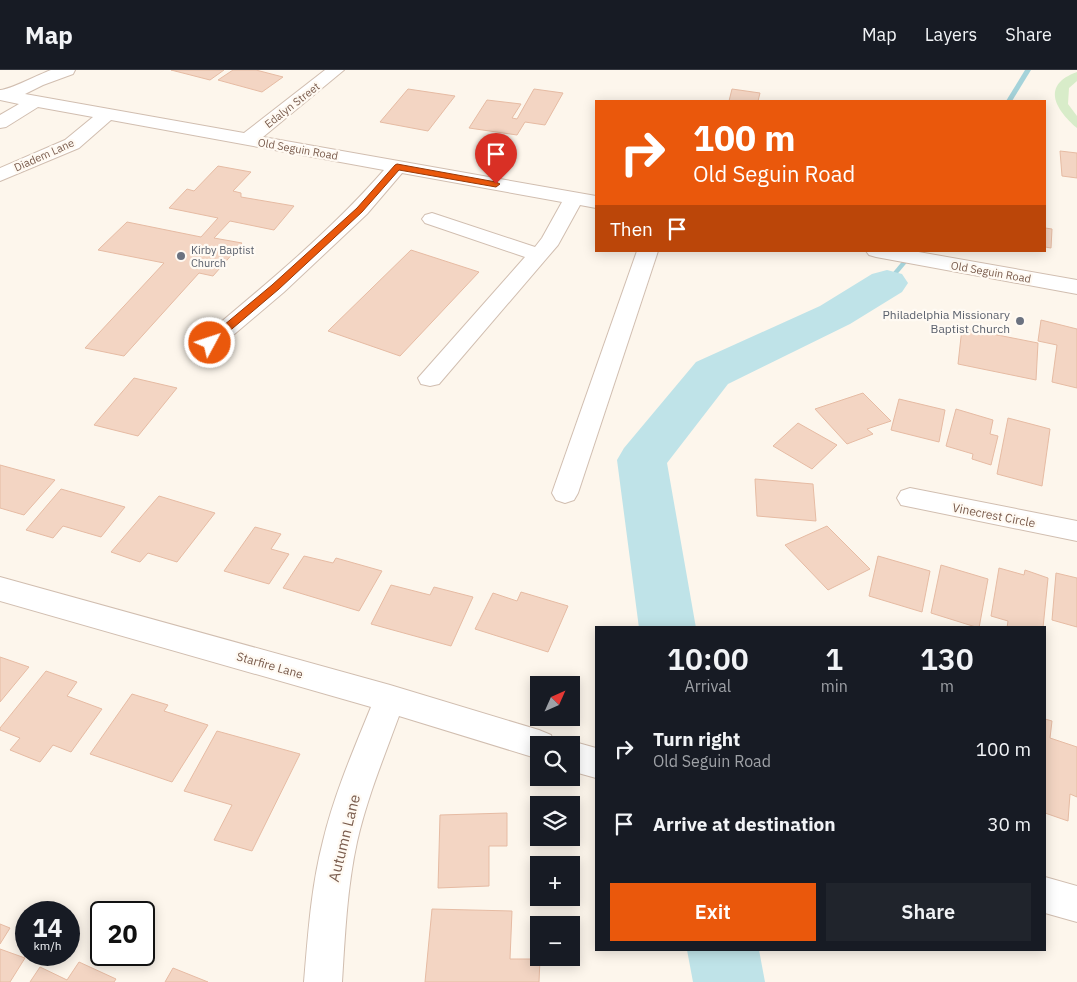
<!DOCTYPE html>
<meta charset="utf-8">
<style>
:root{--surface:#171b24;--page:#20242c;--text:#f1f3f6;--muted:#9ea1a6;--line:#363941;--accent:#ea580c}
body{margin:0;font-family:"IBM Plex Sans",sans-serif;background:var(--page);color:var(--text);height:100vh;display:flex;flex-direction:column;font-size:19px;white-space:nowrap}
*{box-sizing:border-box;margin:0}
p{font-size:16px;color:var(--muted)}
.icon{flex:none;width:28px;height:28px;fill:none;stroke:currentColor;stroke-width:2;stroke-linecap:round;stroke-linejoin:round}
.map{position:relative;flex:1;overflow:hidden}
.drawer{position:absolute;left:595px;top:556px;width:451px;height:325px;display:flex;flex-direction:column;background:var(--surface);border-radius:0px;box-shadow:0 2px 12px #0003}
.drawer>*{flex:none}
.top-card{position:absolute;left:595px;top:30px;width:451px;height:152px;border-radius:0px;box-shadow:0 2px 12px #0003;background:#ea580c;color:#fff;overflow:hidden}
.needle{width:32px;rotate:45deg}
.fabs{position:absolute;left:530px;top:606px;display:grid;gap:10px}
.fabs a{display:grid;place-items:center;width:50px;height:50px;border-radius:0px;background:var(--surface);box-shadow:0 2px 12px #0003;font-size:25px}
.speed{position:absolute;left:15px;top:831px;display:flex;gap:10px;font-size:25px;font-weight:700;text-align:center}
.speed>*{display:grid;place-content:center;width:65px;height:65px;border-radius:50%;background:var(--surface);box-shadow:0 2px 12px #0003;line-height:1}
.speed small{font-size:12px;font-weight:400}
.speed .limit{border:2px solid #111;border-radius:8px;background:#fff;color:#111}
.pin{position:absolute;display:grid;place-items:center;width:42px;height:42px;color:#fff;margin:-51px -21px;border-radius:50% 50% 50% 0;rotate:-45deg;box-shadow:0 0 5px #0007}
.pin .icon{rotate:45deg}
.me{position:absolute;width:55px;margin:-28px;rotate:50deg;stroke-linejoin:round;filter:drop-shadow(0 0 4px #0008)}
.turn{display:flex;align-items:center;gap:18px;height:105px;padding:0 15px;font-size:22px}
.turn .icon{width:65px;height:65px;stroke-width:2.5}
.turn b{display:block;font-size:35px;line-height:42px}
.then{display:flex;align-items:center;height:48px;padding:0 15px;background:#0003;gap:10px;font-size:19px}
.eta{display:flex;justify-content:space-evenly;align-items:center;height:85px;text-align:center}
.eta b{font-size:30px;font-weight:600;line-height:35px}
.button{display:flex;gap:10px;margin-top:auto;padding:10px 15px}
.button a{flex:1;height:58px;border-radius:0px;background:var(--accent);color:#fff;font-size:20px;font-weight:600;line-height:58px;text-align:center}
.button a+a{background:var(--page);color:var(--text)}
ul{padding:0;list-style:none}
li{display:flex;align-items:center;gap:15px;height:75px;padding:0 15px}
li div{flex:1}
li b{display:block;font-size:19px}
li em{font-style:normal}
header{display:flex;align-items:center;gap:30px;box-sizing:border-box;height:70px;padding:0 25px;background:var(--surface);border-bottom:1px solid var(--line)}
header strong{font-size:24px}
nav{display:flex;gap:28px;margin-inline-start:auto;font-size:18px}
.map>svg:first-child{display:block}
.green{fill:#d8ecc9}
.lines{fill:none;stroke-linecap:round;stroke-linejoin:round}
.stream{fill:#a5d3da;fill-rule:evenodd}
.river{fill:#bfe3e8;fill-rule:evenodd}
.building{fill:#f3d5c3;stroke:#e6bba3}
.minor-casing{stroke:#d1beb0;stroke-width:2}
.minor{fill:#fff;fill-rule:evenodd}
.route{fill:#ea580c;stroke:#983908}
.worship-dot{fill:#6b7280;stroke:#fffaf3;stroke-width:2}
.labels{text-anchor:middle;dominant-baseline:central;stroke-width:4.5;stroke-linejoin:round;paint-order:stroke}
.far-street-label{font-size:11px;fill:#7a5c4d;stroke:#fffaf3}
.far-worship-label{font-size:11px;fill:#5b616d;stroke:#fffaf3;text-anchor:start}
.worship-label{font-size:12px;fill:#5b616d;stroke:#fffaf3;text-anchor:end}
.street-label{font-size:12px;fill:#7a5c4d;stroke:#fffaf3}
.near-street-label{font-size:15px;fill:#7a5c4d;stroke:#fffaf3}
</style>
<header>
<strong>Map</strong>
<nav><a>Map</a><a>Layers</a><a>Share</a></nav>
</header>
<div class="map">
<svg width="1077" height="912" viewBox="0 0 1077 912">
<rect width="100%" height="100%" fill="#fdf6ec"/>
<!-- green -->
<path class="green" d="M1077 2V11L1069 18 1068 34 1077 46V58C1055 39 1041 15 1077 2Z"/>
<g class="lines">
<!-- stream -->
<g class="stream">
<path d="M1025 0H1031L1012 31H1006Z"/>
<path d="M910 182H914L915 183 889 214H885V212Z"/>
</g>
<!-- river -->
<g class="river">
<path d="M887 200 902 204 908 213 902 222 850 254 728 314 667 393 696 558H639L617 390 624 378 696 292 820 236 872 204Z"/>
<path d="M687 880H759L765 912H693Z"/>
</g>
</g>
<!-- building -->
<g class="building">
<path d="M171 0H224L210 10Z"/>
<path d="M233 0H256L283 7 262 22 218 10Z"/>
<path d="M408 19 455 26 428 61 380 52Z"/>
<path d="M534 19 563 23 545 55 525 52 517 65 469 58 487 30 521 34 512 48 517 49Z"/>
<path d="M732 19 760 23 758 31H729Z"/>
<path d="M1060 81 1077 83V108L1062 106Z"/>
<path d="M218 96 251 102 233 121 241 123V127L294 136 274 160 230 151 214 168 242 173 213 206 199 203 124 286 85 278 164 193 98 180 127 152 201 167 218 148 169 138 187 119 194 121Z"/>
<path d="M1045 158 1052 159 1051 178 1045 177Z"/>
<path d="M411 180 479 202 400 286 328 261Z"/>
<path d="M1041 250 1077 259V318L1052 312 1057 275 1038 271Z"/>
<path d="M962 258 1038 273 1036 310 958 294Z"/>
<path d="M134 308 177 318 138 366 94 355Z"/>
<path d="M863 323 891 351 867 359 873 364 847 374 815 339Z"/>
<path d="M899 329 945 340 939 372 891 360Z"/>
<path d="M956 339 993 350 990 364 998 366 991 395 972 389 973 384 946 376Z"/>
<path d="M1008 348 1050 359 1042 416 997 404Z"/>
<path d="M798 353 837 375 812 399 773 376Z"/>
<path d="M0 395 55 410 24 445 0 438Z"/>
<path d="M755 409 813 414 816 451 757 446Z"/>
<path d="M61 419 125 437 101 467 63 456 53 468 26 460Z"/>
<path d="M159 426 215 443 177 492 148 483 140 492 111 482Z"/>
<path d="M827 456 870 499 828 520 785 475Z"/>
<path d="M255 457 281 464 271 479 289 484 269 514 224 501Z"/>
<path d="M304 486 333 493 336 488 382 501 359 541 283 518Z"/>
<path d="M878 486 930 501 922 542 869 526Z"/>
<path d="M941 495 988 509 979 558 931 543Z"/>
<path d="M999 498 1024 505 1025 500 1048 508 1043 558H1007L1008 551 991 546Z"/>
<path d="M1056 503 1077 508V557L1052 550Z"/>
<path d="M391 515 430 525 434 517 473 527 451 576 371 554Z"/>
<path d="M521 522 568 536 548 582 475 559 493 523 517 531Z"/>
<path d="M0 587 29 597 0 632Z"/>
<path d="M46 601 77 612 67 626 102 639 71 682 53 675 40 692 10 680 20 668 0 660V658Z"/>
<path d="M132 624 168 635 164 641 208 655 172 712 90 684Z"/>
<path d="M1045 649 1052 651 1050 668 1077 677V727L1070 724 1068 751 1045 743Z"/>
<path d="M217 661 300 684 252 781 214 770 232 735 184 721Z"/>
<path d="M507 743V776H489V816L438 818 440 745Z"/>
<path d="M432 839 512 841 510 889H540L539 912H425Z"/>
<path d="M0 854 10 858 0 874Z"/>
<path d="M0 879 25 888 10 912H0Z"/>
<path d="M79 892 116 909 114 912H30L40 897 67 910Z"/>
<path d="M173 898 208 912H165Z"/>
</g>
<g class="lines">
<!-- minor casing -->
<g class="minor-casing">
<g id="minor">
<path d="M51 0H75L73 4 43 15 25 24 244 63 325 0H344L263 67 596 126V138L580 135 558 175 439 314 430 316 421 314 418 308 525 187 425 153 422 149 425 145 432 143 535 177 542 168 562 132 402 103 367 144 284 222 218 278 210 280 202 278 198 273 202 268C265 215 330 162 384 100L111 50 79 78 0 111V98L65 70 93 47 38 37 6 57 0 58V45L19 34 0 30V20C7 21 40 4 51 0Z"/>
<path d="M637 181H658L578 423 574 430 565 433 556 430 552 423Z"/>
<path d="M866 181H913L1077 210V224L876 187 869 185Z"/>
<path d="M910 418 1077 451V471L901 435 897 428 901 421Z"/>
<path d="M0 507 390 615 539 660 551 665 555 675H539V689L399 646C384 687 367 728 357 772 347 818 345 865 342 912H304C308 865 311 817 323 771 334 725 353 681 371 637L0 531Z"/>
<path d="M571 671 596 678V708L571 701V675H561Z"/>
<path d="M1045 807 1077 816V852L1045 843Z"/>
</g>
</g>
<!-- minor -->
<use href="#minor" class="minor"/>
</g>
<!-- route -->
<path class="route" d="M397 94 496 112 500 114 496 117 399 100 362 142 279 219 213 275H206V270L272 215 357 138 395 95Z"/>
<!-- markers -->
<g class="worship-dot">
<circle cx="181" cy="186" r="5"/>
<circle cx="1020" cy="251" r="5"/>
</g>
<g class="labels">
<!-- far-street labels -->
<g class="far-street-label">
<text transform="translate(292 35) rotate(-38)">Edalyn Street</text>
<text transform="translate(298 79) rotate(10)">Old Seguin Road</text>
<text transform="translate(44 85) rotate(-24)">Diadem Lane</text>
<text transform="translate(991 202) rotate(10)">Old Seguin Road</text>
</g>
<!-- far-worship labels -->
<g class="far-worship-label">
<text x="191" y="180">Kirby Baptist<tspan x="191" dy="13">Church</tspan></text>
</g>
<!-- worship labels -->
<g class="worship-label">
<text x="1010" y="244">Philadelphia Missionary<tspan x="1010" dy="14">Baptist Church</tspan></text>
</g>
<!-- street labels -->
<g class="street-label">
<text transform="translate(994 445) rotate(11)">Vinecrest Circle</text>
<text transform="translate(270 595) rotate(16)">Starfire Lane</text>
</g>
<!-- near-street labels -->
<g class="near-street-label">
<text transform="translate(344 768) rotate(-76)">Autumn Lane</text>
</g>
</g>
</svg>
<div class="fabs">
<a><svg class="needle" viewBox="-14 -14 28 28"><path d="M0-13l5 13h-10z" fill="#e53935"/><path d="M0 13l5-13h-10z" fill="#9ea1a6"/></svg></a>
<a><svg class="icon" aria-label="search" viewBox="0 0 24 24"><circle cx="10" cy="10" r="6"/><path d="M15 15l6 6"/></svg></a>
<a><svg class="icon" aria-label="layers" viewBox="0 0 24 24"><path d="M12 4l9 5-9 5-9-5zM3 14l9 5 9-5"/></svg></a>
<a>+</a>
<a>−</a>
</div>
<div class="speed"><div>14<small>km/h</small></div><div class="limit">20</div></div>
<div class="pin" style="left:496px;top:114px;background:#d93025"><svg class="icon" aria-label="arrive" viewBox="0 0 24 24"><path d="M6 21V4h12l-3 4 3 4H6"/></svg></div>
<svg class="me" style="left:210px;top:273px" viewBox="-20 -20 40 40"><circle r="17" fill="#ea580c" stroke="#fff" stroke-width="3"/><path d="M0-11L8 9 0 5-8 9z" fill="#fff"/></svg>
<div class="top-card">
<div class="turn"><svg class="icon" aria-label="right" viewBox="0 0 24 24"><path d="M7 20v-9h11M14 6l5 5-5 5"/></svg><div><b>100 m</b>Old Seguin Road</div></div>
<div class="then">Then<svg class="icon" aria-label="arrive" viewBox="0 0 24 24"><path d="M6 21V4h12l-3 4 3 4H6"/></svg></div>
</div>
<section class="drawer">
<div class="eta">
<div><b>10:00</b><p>Arrival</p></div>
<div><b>1</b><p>min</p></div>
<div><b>130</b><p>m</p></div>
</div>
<ul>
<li><svg class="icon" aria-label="right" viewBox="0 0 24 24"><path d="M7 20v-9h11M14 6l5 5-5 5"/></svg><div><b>Turn right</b><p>Old Seguin Road</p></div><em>100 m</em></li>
<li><svg class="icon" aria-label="arrive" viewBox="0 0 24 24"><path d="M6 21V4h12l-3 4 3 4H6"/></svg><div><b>Arrive at destination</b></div><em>30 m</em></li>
</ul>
<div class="button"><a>Exit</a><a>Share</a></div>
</section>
</div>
